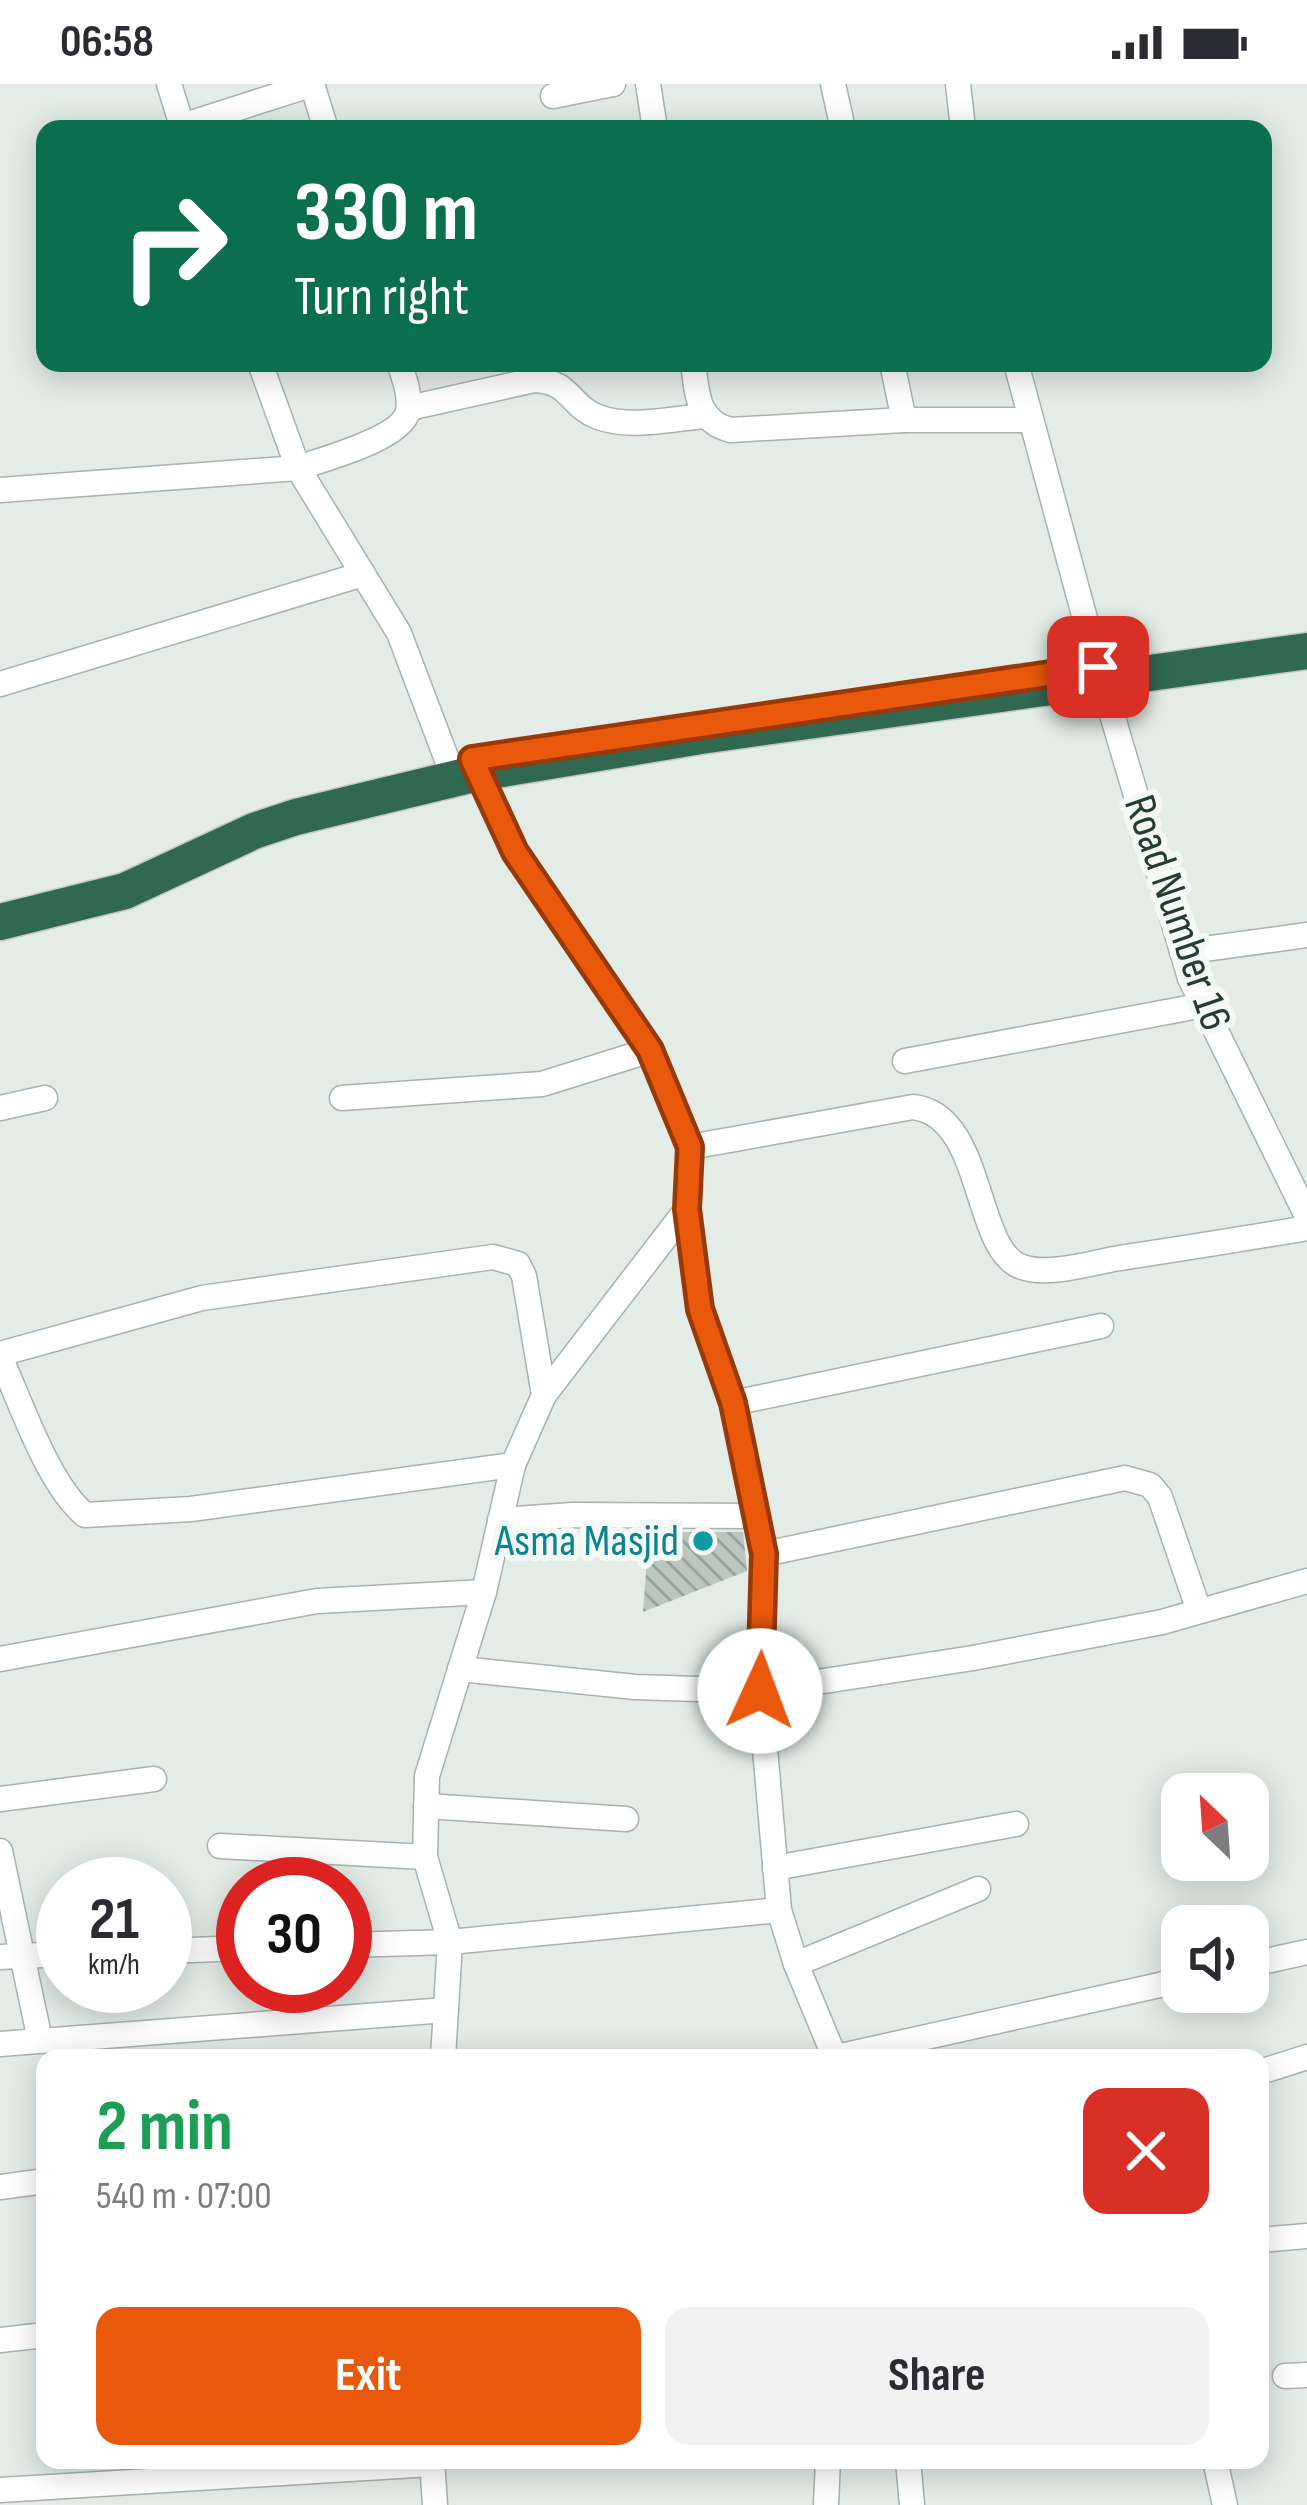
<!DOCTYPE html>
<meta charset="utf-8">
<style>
:root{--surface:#fff;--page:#f2f2f3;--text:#2b2b33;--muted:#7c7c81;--accent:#ea580c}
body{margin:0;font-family:"Sofia Sans Condensed",sans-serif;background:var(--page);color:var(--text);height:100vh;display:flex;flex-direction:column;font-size:45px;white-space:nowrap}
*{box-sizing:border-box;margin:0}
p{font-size:39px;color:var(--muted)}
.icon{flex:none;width:66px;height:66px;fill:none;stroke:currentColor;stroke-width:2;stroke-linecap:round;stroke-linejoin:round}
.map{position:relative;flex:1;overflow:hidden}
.sheet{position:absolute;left:36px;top:1965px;width:1233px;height:420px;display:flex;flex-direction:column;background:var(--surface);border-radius:24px;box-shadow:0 6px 30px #0003}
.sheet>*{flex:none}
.banner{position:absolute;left:36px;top:36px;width:1236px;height:252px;border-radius:24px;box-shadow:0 6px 30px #0003;background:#0b6e4f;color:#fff;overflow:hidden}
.needle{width:78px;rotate:335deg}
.fabs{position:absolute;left:1161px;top:1689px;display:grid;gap:24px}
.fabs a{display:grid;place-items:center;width:108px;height:108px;border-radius:24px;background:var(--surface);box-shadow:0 6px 30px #0003;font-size:60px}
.speed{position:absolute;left:36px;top:1773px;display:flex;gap:24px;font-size:60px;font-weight:700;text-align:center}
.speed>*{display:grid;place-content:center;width:156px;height:156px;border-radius:50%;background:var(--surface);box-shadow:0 6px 30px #0003;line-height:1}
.speed small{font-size:30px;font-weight:400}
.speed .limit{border:18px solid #d22;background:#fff;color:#111}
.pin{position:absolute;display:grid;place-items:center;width:102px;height:102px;color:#fff;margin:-51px;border-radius:24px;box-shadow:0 6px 18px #0006}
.me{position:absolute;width:132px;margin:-66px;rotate:2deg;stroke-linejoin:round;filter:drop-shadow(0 0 9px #0008)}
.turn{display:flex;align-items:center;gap:42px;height:252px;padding:0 60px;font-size:54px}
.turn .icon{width:156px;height:156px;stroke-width:2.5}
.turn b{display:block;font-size:84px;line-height:102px}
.round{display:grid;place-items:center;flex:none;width:126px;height:126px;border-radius:24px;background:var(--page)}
.overview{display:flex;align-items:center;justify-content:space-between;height:204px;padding:0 60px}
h1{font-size:72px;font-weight:700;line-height:90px;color:#1e9e55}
.primary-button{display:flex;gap:24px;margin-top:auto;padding:24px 60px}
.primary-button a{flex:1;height:138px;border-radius:24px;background:var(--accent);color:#fff;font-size:48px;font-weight:700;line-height:138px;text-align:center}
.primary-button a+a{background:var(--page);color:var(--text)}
.status{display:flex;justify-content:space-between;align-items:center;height:84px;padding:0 60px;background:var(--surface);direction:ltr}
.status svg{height:33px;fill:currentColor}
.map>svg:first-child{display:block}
.building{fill:url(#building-back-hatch)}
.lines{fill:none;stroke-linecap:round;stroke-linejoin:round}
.minor-casing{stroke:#a6b4ad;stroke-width:27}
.highway-casing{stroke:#c2c9c5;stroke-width:39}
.minor{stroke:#fff;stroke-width:24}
.highway{stroke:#316851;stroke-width:36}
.route-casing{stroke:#983908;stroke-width:30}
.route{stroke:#ea580c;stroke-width:21}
.culture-dot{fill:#0f9aa8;stroke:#f4f9f5;stroke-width:4.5}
.labels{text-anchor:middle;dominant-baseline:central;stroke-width:12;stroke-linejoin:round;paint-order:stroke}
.street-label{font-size:45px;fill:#243d31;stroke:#f4f9f5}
.culture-label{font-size:45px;fill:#0d838f;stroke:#f4f9f5;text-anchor:end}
</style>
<div class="status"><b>06:58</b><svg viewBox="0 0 49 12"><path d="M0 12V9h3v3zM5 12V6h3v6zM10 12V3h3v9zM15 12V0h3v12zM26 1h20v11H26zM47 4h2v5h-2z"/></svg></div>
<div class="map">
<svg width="1307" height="2421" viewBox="0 0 1307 2421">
<defs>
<pattern id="building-back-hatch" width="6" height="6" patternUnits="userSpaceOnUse" patternTransform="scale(3)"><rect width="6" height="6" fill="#b9c7bf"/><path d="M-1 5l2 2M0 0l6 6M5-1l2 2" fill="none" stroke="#96a39c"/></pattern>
</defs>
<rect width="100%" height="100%" fill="#e3ece7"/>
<!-- building -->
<path class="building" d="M649 1448H743L747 1487 643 1528Z"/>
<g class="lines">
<!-- minor casing -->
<g class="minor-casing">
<g id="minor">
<path d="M169 0 183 45"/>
<path d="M312 0 326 45"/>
<path d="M648 0 655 45"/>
<path d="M833 0 843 45"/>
<path d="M958 0 963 45"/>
<path d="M553 12 613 0"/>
<path d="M182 42 313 0"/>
<path d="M399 279C404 293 411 312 408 327 402 355 323 375 298 384L399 549 449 681"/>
<path d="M693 279C697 309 697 338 731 346L904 336H1030"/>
<path d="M892 279 904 336"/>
<path d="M1016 279 1098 583 1190 894 1307 1132"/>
<path d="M409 324 534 296C571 297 569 322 598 333 630 345 671 335 704 332"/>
<path d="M0 406 298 384 260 279"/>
<path d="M0 600 363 490"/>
<path d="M473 678 515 768 651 966 690 1063 687 1125 700 1225 733 1319 764 1470 760 1607 779 1826 796 1880 835 1974"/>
<path d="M1182 868 1307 851"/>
<path d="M905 977 1204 921"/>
<path d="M342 1014 542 1000 651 966"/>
<path d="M0 1024 45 1014"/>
<path d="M690 1063 913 1023C985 1031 973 1167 1022 1183 1047 1192 1088 1180 1114 1175 1178 1165 1243 1155 1307 1144"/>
<path d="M0 1270 202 1214 493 1173 518 1180 524 1192 544 1311"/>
<path d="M0 1273C21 1318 47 1399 85 1431L191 1425 513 1381"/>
<path d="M733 1319 1101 1242"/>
<path d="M500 1436 572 1431 756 1432"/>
<path d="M764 1470 1125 1394 1150 1401 1160 1413 1199 1527"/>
<path d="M0 1575 317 1517 484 1508"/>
<path d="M460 1585 635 1603 760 1607 973 1574 1162 1538 1307 1497"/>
<path d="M0 1715 154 1695"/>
<path d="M426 1722 626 1735"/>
<path d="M220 1762 425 1773"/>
<path d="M0 1767 40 1956"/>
<path d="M775 1784 1016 1740"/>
<path d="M345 1861 450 1858 779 1826"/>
<path d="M165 1867 243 1864"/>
<path d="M0 1873 63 1870"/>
<path d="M796 1880 978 1805"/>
<path d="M1248 1881 1307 1868"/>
<path d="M0 1960 446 1926"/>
<path d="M443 1974 450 1858 425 1773 427 1692 484 1508 513 1381 544 1311 687 1125"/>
<path d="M832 1974 1182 1896"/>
<path d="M1260 1988 1307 1973"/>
<path d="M0 2103 45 2097"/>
<path d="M1260 2156 1307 2152"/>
<path d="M0 2256 45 2251"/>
<path d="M1285 2292 1307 2291"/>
<path d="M432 2376 435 2421"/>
<path d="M908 2376 912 2421"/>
<path d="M1215 2376 1225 2421"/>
<path d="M0 2406 432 2380"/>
<path d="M826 2421 828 2376"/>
</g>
</g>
<!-- highway casing -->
<g class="highway-casing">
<path id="highway" d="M0 838 125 807 254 747 296 733 478 689 701 652 1307 567"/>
</g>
<!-- minor -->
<use href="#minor" class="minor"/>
<!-- highway -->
<use href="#highway" class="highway"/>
</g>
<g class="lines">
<!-- route casing -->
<g class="route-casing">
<path id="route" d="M760 1607 764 1470 733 1319 700 1225 687 1125 690 1063 650 966 515 768 472 675 1098 583"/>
</g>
<!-- route -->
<use href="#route" class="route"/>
</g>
<!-- markers -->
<circle class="culture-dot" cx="703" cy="1457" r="12"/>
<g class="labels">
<!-- street labels -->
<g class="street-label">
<text transform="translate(1177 829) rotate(71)">Road Number 16</text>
</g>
<!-- culture labels -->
<g class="culture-label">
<text x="679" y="1457">Asma Masjid</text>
</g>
</g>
</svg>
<div class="fabs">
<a><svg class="needle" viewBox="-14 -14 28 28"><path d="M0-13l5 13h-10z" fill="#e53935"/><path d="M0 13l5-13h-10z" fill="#7c7c81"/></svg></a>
<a><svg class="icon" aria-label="sound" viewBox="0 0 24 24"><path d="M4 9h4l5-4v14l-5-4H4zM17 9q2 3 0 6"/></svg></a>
</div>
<div class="speed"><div>21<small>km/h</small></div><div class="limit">30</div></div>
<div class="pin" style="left:1098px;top:583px;background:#d93025"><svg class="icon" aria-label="arrive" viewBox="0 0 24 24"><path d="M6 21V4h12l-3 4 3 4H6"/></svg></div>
<svg class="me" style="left:760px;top:1607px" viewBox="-20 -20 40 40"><circle r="19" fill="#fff"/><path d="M0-13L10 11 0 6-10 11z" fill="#ea580c"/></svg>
<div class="banner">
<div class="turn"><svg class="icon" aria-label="right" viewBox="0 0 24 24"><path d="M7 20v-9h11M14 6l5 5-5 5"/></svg><div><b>330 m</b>Turn right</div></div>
</div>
<section class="sheet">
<div class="overview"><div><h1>2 min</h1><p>540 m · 07:00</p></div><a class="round" style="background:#d93025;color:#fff"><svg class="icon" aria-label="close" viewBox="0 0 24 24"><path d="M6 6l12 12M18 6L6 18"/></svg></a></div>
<div class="primary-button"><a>Exit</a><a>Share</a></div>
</section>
</div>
